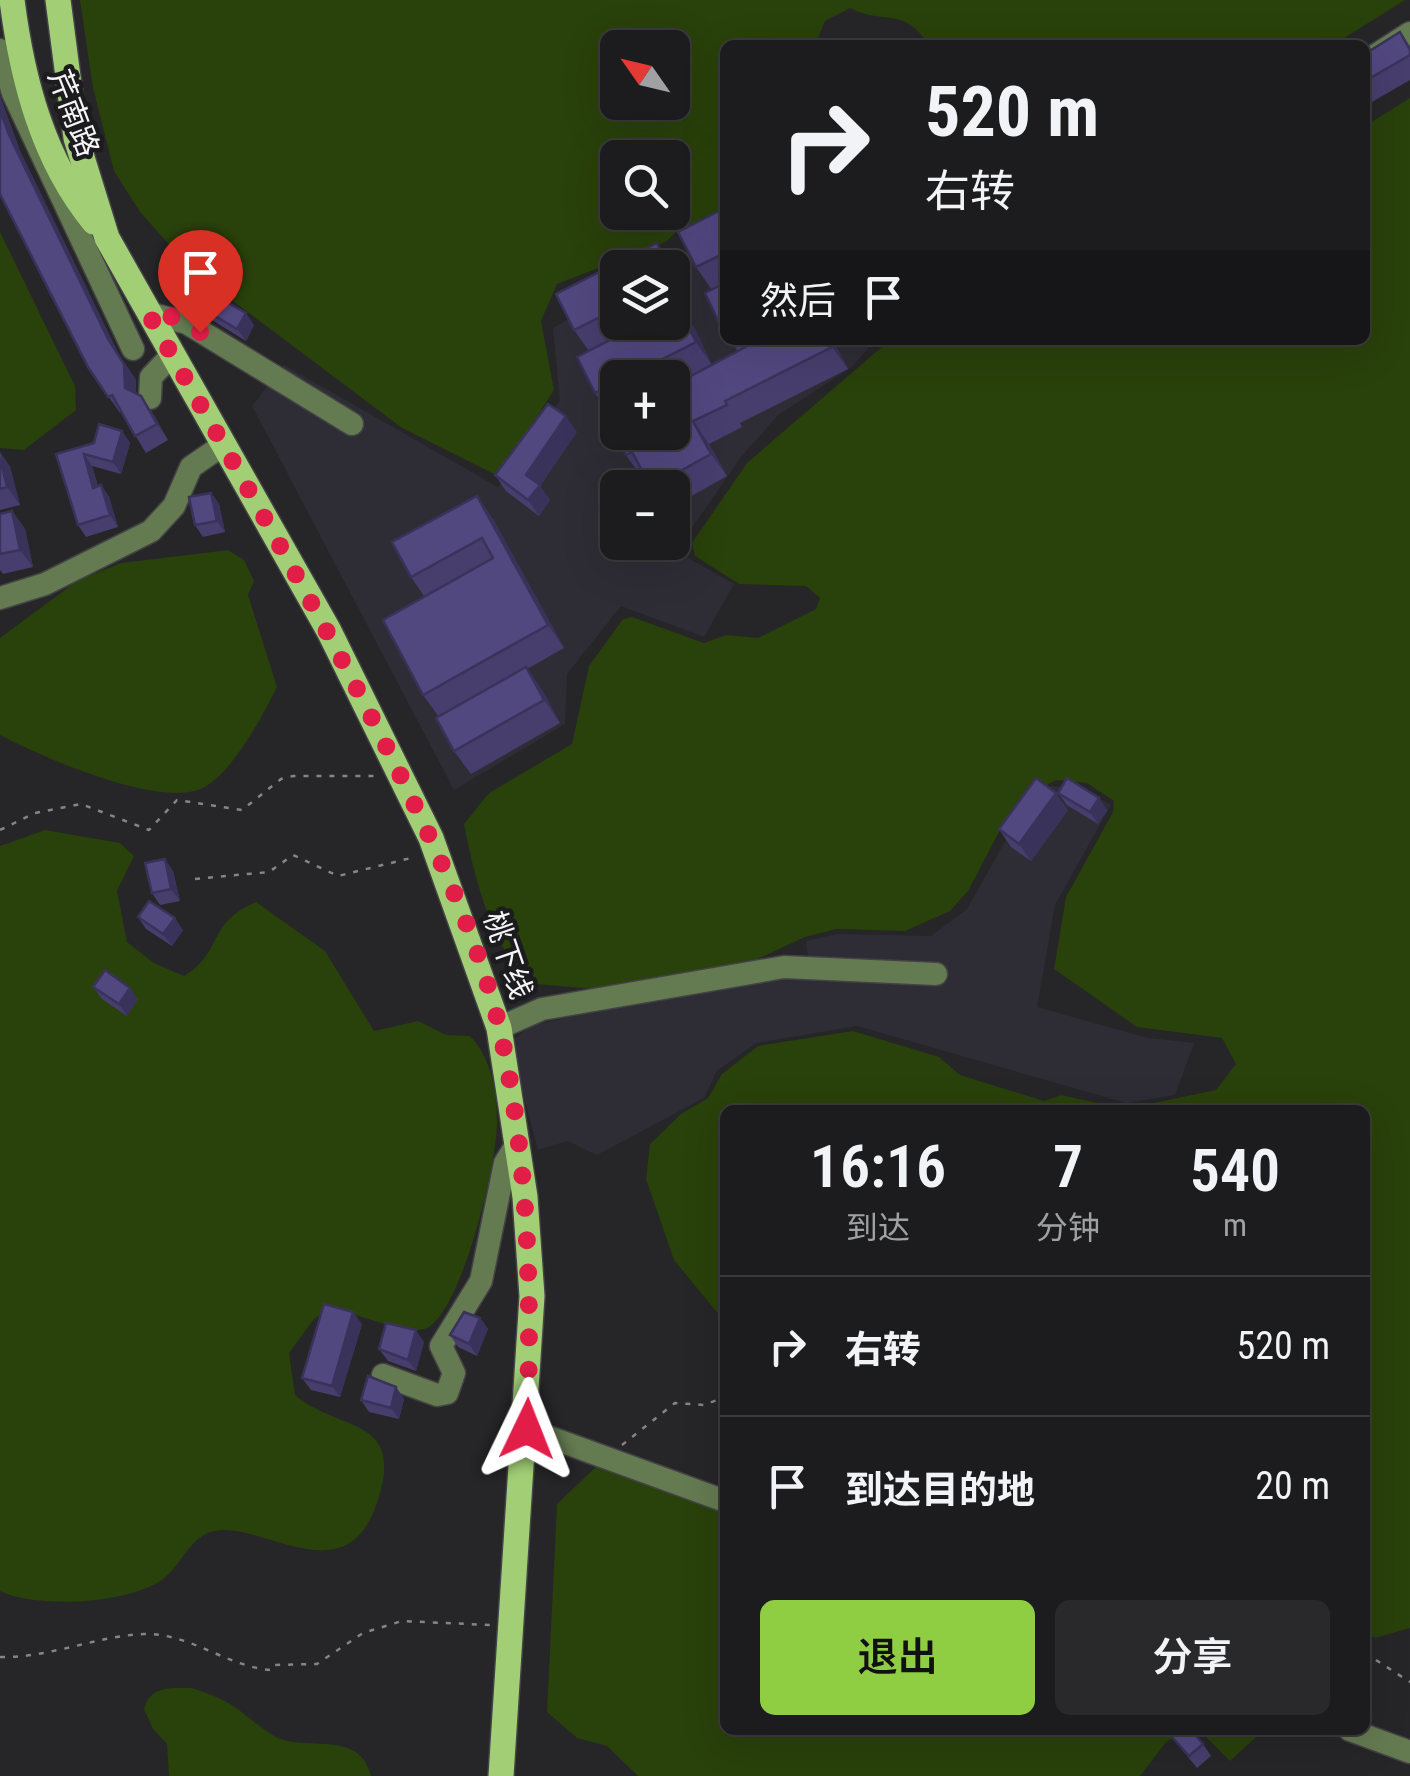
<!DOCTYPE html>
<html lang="zh">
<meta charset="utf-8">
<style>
:root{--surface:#1c1c1e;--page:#29292b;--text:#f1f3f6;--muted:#a0a1a4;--line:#3a3a3c;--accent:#8fcd42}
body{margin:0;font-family:"Roboto Condensed","Noto Sans SC",sans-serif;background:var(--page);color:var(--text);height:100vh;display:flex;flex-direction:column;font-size:38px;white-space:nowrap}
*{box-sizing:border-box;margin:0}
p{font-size:32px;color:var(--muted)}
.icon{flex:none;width:55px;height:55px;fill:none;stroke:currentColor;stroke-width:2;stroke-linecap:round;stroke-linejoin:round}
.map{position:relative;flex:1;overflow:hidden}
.details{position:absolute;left:720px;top:1105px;width:650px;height:630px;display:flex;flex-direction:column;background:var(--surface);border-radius:15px;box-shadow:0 10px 40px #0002,0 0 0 2px var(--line)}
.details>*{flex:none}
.guide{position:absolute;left:720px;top:40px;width:650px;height:305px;border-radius:15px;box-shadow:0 10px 40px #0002,0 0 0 2px var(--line);background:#1c1c1e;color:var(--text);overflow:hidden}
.needle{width:65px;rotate:304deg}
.buttons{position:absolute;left:600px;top:30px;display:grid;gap:20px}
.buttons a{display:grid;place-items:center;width:90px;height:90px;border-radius:15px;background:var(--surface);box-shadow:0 10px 40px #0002,0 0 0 2px var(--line);font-size:50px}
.pin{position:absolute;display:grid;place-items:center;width:85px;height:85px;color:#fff;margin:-102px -42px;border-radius:50% 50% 50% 0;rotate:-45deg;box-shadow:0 0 10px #0007}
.pin .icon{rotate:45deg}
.me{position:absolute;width:110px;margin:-55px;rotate:2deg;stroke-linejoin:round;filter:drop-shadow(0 0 8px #0008)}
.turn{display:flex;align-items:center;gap:35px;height:210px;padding:0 40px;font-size:45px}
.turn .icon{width:130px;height:130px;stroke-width:2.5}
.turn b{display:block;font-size:70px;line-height:85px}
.then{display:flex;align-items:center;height:95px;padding:0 40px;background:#0003;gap:20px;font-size:38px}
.eta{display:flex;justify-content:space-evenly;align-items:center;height:170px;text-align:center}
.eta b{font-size:60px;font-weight:600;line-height:70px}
.action{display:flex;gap:20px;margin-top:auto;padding:20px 40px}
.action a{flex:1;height:115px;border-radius:15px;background:var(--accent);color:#111;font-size:40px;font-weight:600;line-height:115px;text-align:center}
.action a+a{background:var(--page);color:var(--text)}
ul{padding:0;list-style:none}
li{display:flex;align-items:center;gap:30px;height:140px;padding:0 40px;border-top:2px solid var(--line)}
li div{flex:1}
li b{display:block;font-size:38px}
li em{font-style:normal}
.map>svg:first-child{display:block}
.built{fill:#2e2d36;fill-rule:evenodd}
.green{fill:#29410b;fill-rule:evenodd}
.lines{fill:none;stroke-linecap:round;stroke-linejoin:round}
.minor-casing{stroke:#434245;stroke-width:25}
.major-casing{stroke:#434245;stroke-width:28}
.path{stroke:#858487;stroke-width:2.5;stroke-dasharray:5 8;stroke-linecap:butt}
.minor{stroke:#647a50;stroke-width:22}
.major{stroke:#a2cf76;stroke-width:25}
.wall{fill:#473e6e;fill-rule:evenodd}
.shaded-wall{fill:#39325a}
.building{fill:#524880;stroke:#39325a;stroke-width:2.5}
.route{stroke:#e11d48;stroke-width:18;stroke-dasharray:0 32.4}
.labels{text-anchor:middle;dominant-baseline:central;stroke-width:9;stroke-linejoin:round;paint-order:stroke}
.street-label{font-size:30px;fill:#f5f4f7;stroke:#1c1c1f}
</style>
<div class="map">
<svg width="1410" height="1776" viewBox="0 0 1410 1776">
<rect width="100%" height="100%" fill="#262528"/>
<!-- built -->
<g class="built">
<path d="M725 230V340H875L852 367 778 415 741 457 676 551 734 584 704 637 621 606 567 674 565 724 454 790 252 406 284 365 498 487 560 401 553 328 617 291 618 322H672V268L659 267ZM618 378H672V432H618ZM618 488H672V542H618Z"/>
<path d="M1051 786 1082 788 1111 805 1055 905 1037 1007 1148 1038 1194 1043 1175 1095 1126 1103 857 1026 756 1043 717 1071 704 1098 597 1155 567 1141 538 1150 510 1043 530 1026 809 964 806 941 837 934 931 936 967 909 1012 829Z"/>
</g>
<!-- green -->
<g class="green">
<path d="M80 0H1405L1333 45H929C903 5 885 26 850 8L825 21 815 45H725V217L701 230 683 225 666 242 557 284 541 321 554 390 505 467 494 474 402 428 192 270 140 212 114 171 93 88ZM618 48H672V102H618ZM618 158H672V212H618Z"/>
<path d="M1410 98V1628L1375 1638 1365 1633V1110H725V1322L674 1260 646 1179 650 1144 681 1114 708 1098 722 1074 758 1046 853 1031 939 1057 960 1075 1044 1101 1061 1095 1125 1109 1216 1090 1236 1064 1222 1038 1137 1027 1054 969 1066 897 1113 812 1114 801 1087 783 1056 780 1033 793 1009 813 968 891 950 911 905 931 837 929 805 937 734 970 607 990 525 983C490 935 475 882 464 824L489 793 572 744 589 666 623 619 632 617 704 643 726 635 758 638 816 609 820 598 806 586 739 584 695 556 692 543 747 463 890 340H1365V126Z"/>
<path d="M0 232 75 386 76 410 24 450 0 448Z"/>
<path d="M228 550 244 560 254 581 248 595 277 687C263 715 230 779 198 790 152 805 44 758 0 735V638L77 581 121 563Z"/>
<path d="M45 830 120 843 134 856 117 891 127 942 154 963 184 976C224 952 206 923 256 902L325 951 374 1031 418 1021 446 1035 470 1036C491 1057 497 1092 497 1121 498 1160 462 1311 427 1328 410 1337 353 1312 331 1308L314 1319 289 1353 295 1395C342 1434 406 1415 377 1503 343 1604 249 1508 204 1535 186 1546 179 1567 163 1579 130 1604 36 1609 0 1591V846Z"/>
<path d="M598 1465 725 1493V1730H1189L1166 1742 1140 1776H638L607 1746 577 1738 547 1712 557 1504Z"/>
<path d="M192 1688C237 1702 237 1711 271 1734 301 1755 359 1726 371 1776H169L167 1744 153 1729 144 1709C150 1685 172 1688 192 1688Z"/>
<path d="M1199 1730H1264L1230 1761Z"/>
</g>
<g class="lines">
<!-- minor casing -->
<g class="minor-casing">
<g id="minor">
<path d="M0 50 13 93 133 349"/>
<path d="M1365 62 1410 33"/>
<path d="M148 313 187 323 352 424"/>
<path d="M150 398 151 377 172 355"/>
<path d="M0 598 45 584 151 531 174 506 191 467 223 445"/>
<path d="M499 1028 542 1009 784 967 936 974"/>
<path d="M383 1375 437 1395 447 1393 454 1373 441 1346 481 1281 505 1163 518 1142"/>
<path d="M527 1429 725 1501"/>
<path d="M1350 1730 1410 1752"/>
</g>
</g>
<!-- major casing -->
<g class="major-casing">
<g id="major">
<path d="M12 0C22 79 43 160 94 222"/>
<path d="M58 0 76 138 107 238 329 631 431 838 499 1028 525 1197 532 1296 501 1776"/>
</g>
</g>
<!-- path -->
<g class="path">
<path d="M0 830 35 813 81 804 149 830 177 800 242 810 281 779 293 776H379"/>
<path d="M195 879 269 872 293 855 338 876 415 857"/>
<path d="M622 1445 675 1403 704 1405 725 1397"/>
<path d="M1365 1653 1410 1682"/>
<path d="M0 1657C50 1658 96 1636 144 1634 190 1633 226 1666 270 1670L273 1665 317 1664 363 1633 402 1621 490 1625"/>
</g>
<!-- minor -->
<use href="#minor" class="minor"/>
<!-- major -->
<use href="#major" class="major"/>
</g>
<!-- wall -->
<g class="wall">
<path d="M1400 32 1410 46V80L1365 106V54Z"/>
<path d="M0 96 20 151 119 355 136 380V394L141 396 152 412 168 440 146 453 121 412 120 413 88 367 0 194Z"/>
<path d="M725 208V333L722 329 712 290 696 267Z"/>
<path d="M657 243 674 267 692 302 680 308 695 329 712 365 738 351 730 340H833L848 369 740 423 742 427 709 444 727 476 672 507V488H651L645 476 642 478 626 455 608 420 618 415V432H672V386L688 377 672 385V378H618V413L611 416 595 393 577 357 589 351 574 330 556 294ZM618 268H672V322H618Z"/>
<path d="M198 306 254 325 246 341 207 317Z"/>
<path d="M122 431 130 443 121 474 92 466 98 486 101 485 109 497 118 527 86 537 78 525 56 454 94 443Z"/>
<path d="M577 432 540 486 550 500 539 516 506 491 495 475Z"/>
<path d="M0 452 10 467 20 505 0 510Z"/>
<path d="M211 493 219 504 225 532 203 537 195 525Z"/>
<path d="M477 496 493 519 564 648 527 669 542 690 560 723 471 774 454 751 439 717 423 695 424 596 411 577Z"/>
<path d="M12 511 25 529 33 567 3 574 0 570V514Z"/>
<path d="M1058 793 1107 810 1098 824 1067 805Z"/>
<path d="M1068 810 1031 861 1011 847 999 829Z"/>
<path d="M173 871 180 901 160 905 152 893Z"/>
<path d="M138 917 183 930 172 946 146 929Z"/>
<path d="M93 987 138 999 127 1016 102 999Z"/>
<path d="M480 1318 488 1329 477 1356 458 1347 450 1335Z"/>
<path d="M362 1324 340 1397 311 1390 302 1378Z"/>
<path d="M424 1342 416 1371 388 1361 379 1349Z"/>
<path d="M396 1387 404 1399 399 1419 369 1412 361 1400Z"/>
<path d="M1171 1736 1203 1744 1211 1756 1197 1768Z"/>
</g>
<!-- shaded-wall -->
<g class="shaded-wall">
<path d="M0 96 20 151 119 355 136 380V404L125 388 9 135 0 110Z"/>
<path d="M657 243 674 267 692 302 675 279 672 274V268H669Z"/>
<path d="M678 306 695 329 712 365 696 342Z"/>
<path d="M246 313 254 325 246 341 237 329Z"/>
<path d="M829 340H833L848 369 832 347Z"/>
<path d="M141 396 152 412 168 440 157 424Z"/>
<path d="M566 416 577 432 540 486 550 500 539 516 528 500 526 475Z"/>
<path d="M693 421 709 444 727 476 711 454Z"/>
<path d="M122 431 130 443 121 474 113 462Z"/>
<path d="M0 452 10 467 20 505 7 487Z"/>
<path d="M84 454 92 466 102 500 93 488Z"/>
<path d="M101 485 109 497 118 527 110 515Z"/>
<path d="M211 493 219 504 225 532 217 521Z"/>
<path d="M477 496 493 519 564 648 548 625Z"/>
<path d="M12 511 25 529 33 567 20 550Z"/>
<path d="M526 667 542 690 560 723 544 700Z"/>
<path d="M1056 793 1068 810 1031 861 1019 844Z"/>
<path d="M1099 798 1107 810 1098 824 1090 812Z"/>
<path d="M165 859 173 871 180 901 171 889Z"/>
<path d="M175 918 183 930 172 946 163 934Z"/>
<path d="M130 988 138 999 127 1016 119 1004Z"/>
<path d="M353 1312 362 1324 340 1397 332 1386Z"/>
<path d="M480 1318 488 1329 477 1356 469 1344Z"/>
<path d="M416 1330 424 1342 416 1371 408 1360Z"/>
<path d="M396 1387 404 1399 399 1419 391 1408Z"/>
</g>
<!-- building -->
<g class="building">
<path d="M1400 32 1410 50V55L1365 81V54Z"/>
<path d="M0 110 9 135 108 339 124 364 125 388 141 396 157 424 135 436 112 395 108 397 88 367 0 194Z"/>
<path d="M725 208V253L696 267 678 232Z"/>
<path d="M657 243 669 268H618V308L574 330 556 294Z"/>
<path d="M725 283V328L722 329 705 293Z"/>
<path d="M206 291 246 313 237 329 198 306Z"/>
<path d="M678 306 696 342 625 378H618V381L595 393 577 357 645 322H672V309Z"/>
<path d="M759 340H829L832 347 725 401 727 405 693 421 711 454 651 487 632 452 626 455 608 420 618 415V432H672V386Z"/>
<path d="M548 404 566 416 526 475 540 485 528 500 495 475Z"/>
<path d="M99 424 122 431 113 462 84 454 93 488 101 485 110 515 78 525 56 454 94 443Z"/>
<path d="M0 458 7 487 0 489Z"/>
<path d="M211 493 217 521 195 525 189 497Z"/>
<path d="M477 496 548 625 423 695 383 620 493 558 482 538 411 577 392 542Z"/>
<path d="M12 511 20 550 0 554V514Z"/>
<path d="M526 667 544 700 454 751 436 718Z"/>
<path d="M1036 778 1056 793 1019 844 999 829Z"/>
<path d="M1067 778 1099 798 1090 812 1058 793Z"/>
<path d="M165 859 171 889 152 893 145 863Z"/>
<path d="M149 901 175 918 163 934 138 917Z"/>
<path d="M105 970 130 988 119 1004 93 987Z"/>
<path d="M324 1304 353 1312 332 1386 302 1378Z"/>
<path d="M464 1312 480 1318 469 1344 450 1335Z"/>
<path d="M386 1323 416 1330 408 1360 379 1349Z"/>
<path d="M368 1376 396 1387 391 1408 361 1400Z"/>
<path d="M1178 1730H1191L1203 1744 1189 1756 1171 1736Z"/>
</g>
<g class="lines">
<!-- route -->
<path class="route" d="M200 332 170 316 148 313C230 457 314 601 388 750 430 835 479 938 500 1030 529 1162 532 1295 527 1429"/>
</g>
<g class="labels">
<!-- street labels -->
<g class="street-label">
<text transform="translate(74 113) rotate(69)">芹南路</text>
<text transform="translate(508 955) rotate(71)">桃下线</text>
</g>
</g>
</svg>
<div class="buttons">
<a><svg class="needle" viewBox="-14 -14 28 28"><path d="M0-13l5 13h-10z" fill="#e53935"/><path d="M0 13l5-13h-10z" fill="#a0a1a4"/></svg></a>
<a><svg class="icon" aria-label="search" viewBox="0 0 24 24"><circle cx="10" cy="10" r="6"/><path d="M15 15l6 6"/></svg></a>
<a><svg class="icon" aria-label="layers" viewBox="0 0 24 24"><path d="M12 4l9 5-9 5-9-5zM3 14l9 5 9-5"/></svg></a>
<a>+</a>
<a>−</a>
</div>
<div class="pin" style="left:200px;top:332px;background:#d93025"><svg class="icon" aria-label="arrive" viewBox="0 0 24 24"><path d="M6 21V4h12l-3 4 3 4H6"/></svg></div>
<svg class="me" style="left:527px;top:1429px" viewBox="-20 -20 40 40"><path d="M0-17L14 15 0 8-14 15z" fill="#e11d48" stroke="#fff" stroke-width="4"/></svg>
<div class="guide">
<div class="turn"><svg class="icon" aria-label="right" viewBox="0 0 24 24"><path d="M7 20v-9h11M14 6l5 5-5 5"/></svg><div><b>520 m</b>右转</div></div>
<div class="then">然后<svg class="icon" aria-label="arrive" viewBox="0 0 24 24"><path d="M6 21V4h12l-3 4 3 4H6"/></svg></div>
</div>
<section class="details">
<div class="eta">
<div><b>16:16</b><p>到达</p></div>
<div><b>7</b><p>分钟</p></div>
<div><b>540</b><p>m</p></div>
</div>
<ul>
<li><svg class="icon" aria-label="right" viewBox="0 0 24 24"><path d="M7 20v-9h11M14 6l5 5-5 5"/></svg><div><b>右转</b></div><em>520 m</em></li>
<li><svg class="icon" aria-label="arrive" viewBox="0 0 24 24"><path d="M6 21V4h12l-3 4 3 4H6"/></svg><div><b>到达目的地</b></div><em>20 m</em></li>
</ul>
<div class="action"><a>退出</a><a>分享</a></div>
</section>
</div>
